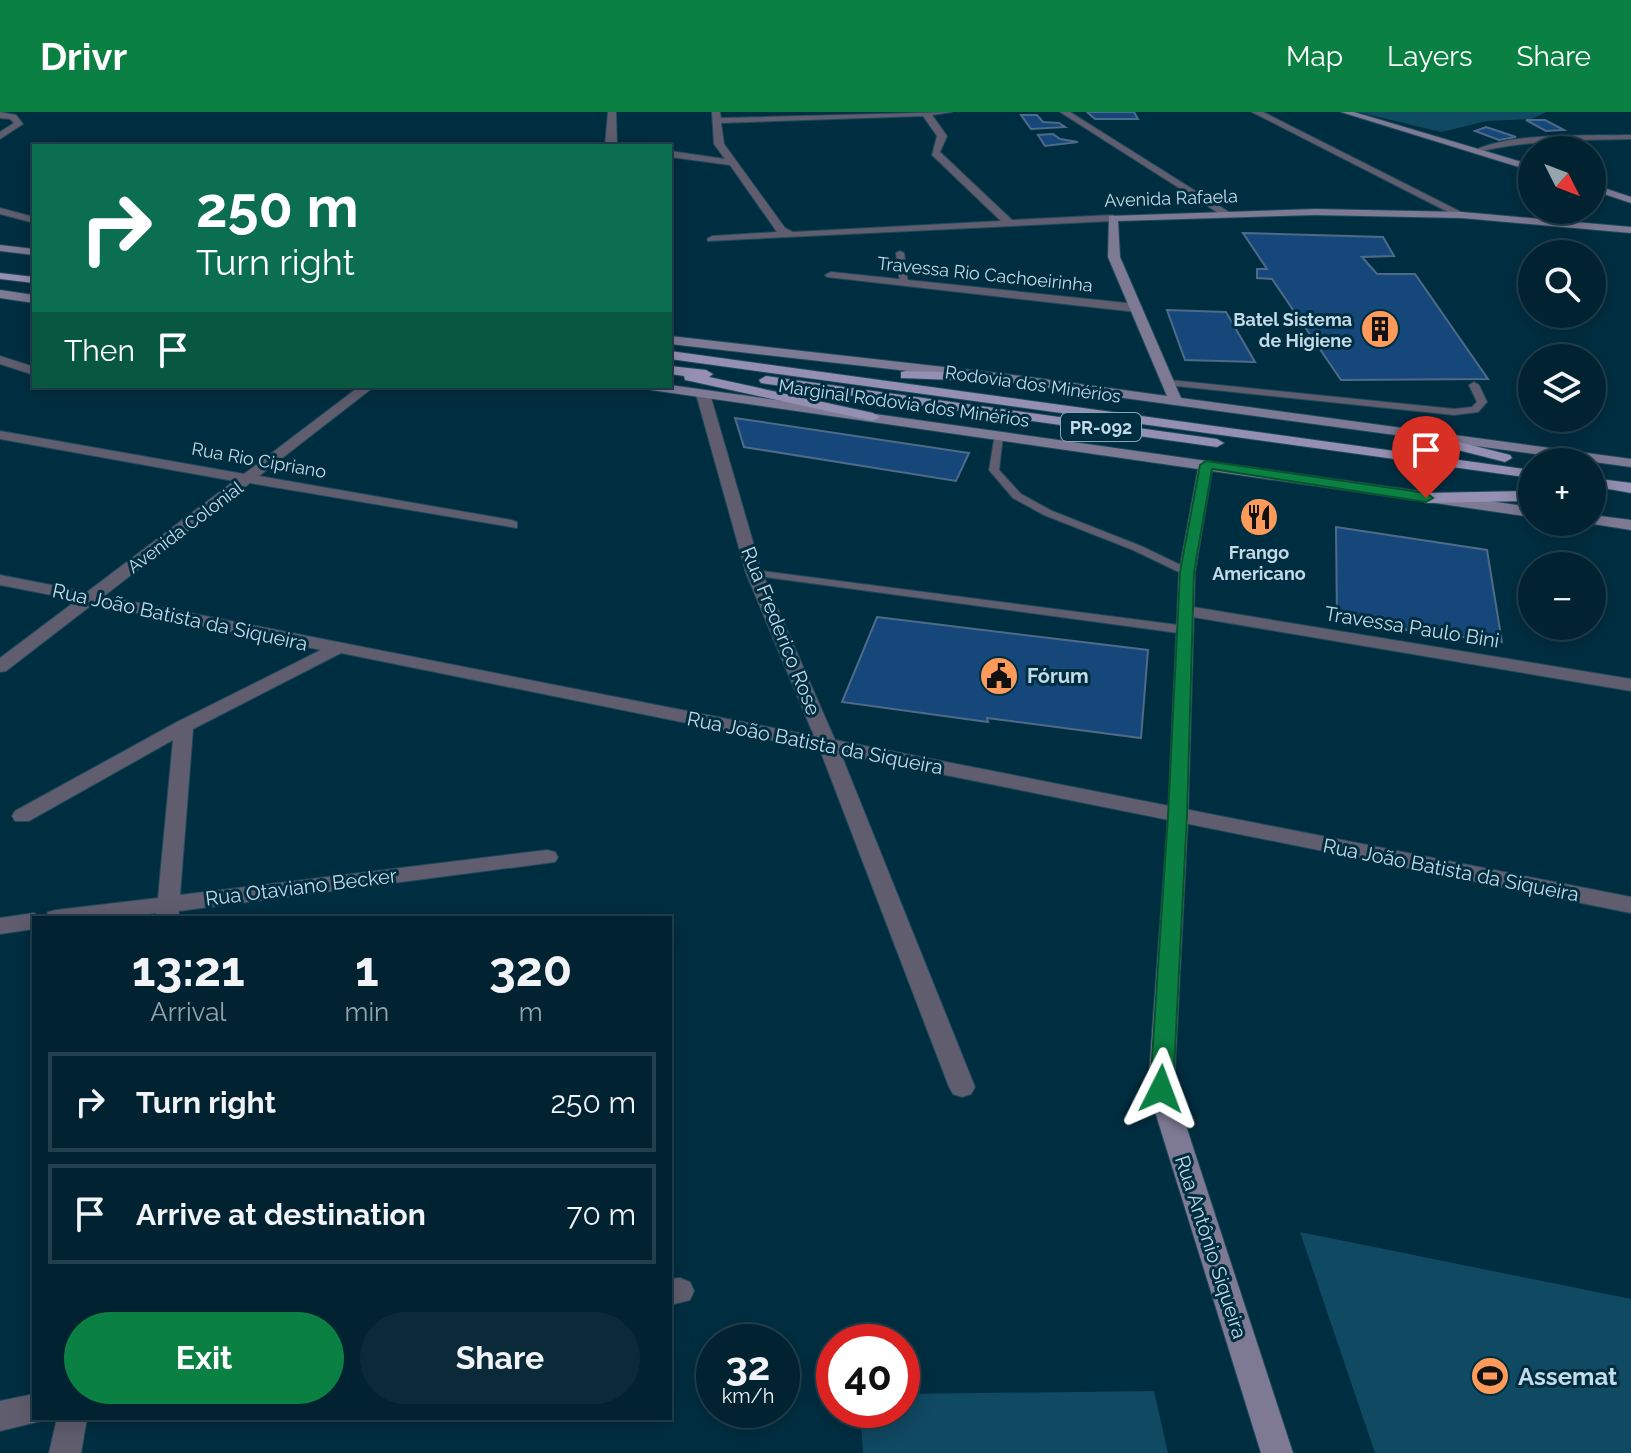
<!DOCTYPE html>
<meta charset="utf-8">
<style>
:root{--surface:#002231;--page:#0a2a39;--text:#f1f3f6;--muted:#95a4ab;--line:#223f4d;--accent:#0b8043}
body{margin:0;font-family:Raleway,sans-serif;background:var(--page);color:var(--text);height:100vh;display:flex;flex-direction:column;font-size:30px;white-space:nowrap}
*{box-sizing:border-box;margin:0}
p{font-size:26px;color:var(--muted)}
.icon{flex:none;width:44px;height:44px;fill:none;stroke:currentColor;stroke-width:2;stroke-linecap:round;stroke-linejoin:round}
.map{position:relative;flex:1;overflow:hidden}
.drawer{position:absolute;left:32px;top:804px;width:640px;height:504px;display:flex;flex-direction:column;background:var(--surface);border-radius:0px;box-shadow:0 4px 20px #0003,0 0 0 2px var(--line)}
.drawer>*{flex:none}
.top-card{position:absolute;left:32px;top:32px;width:640px;height:244px;border-radius:0px;box-shadow:0 4px 20px #0003,0 0 0 2px var(--line);background:#0b6e4f;color:#fff;overflow:hidden}
.needle{width:52px;rotate:132deg}
.tools{position:absolute;left:1518px;top:24px;display:grid;gap:16px}
.tools a{display:grid;place-items:center;width:88px;height:88px;border-radius:50%;background:var(--surface);box-shadow:0 4px 20px #0003,0 0 0 2px var(--line);font-size:40px}
.speed{position:absolute;left:696px;top:1212px;display:flex;gap:16px;font-size:40px;font-weight:700;text-align:center}
.speed>*{display:grid;place-content:center;width:104px;height:104px;border-radius:50%;background:var(--surface);box-shadow:0 4px 20px #0003,0 0 0 2px var(--line);line-height:1}
.speed small{font-size:20px;font-weight:400}
.speed .limit{border:12px solid #d22;background:#fff;color:#111}
.pin{position:absolute;display:grid;place-items:center;width:68px;height:68px;color:#fff;margin:-82px -34px;border-radius:50% 50% 50% 0;rotate:-45deg;box-shadow:0 0 8px #0007}
.pin .icon{rotate:45deg}
.me{position:absolute;width:88px;margin:-44px;rotate:3deg;stroke-linejoin:round;filter:drop-shadow(0 0 6px #0008)}
.turn{display:flex;align-items:center;gap:28px;height:168px;padding:0 32px;font-size:36px}
.turn .icon{width:104px;height:104px;stroke-width:2.5}
.turn b{display:block;font-size:56px;line-height:68px}
.then{display:flex;align-items:center;height:76px;padding:0 32px;background:#0003;gap:16px;font-size:30px}
.eta{display:flex;justify-content:space-evenly;align-items:center;height:136px;text-align:center}
.eta b{font-size:48px;font-weight:700;line-height:56px}
.action{display:flex;gap:16px;margin-top:auto;padding:16px 32px}
.action a{flex:1;height:92px;border-radius:48px;background:var(--accent);color:#fff;font-size:32px;font-weight:700;line-height:92px;text-align:center}
.action a+a{background:var(--page);color:var(--text)}
ul{padding:0;list-style:none}
li{display:flex;align-items:center;gap:24px;height:100px;margin:0 16px 12px;padding:0 16px;border:4px solid var(--line);border-radius:0px}
li div{flex:1}
li b{display:block;font-size:30px}
li em{font-style:normal}
header{display:flex;align-items:center;gap:48px;box-sizing:border-box;height:112px;padding:0 40px;background:var(--accent);color:#fff}
header strong{font-size:38px}
nav{display:flex;gap:44px;margin-inline-start:auto;font-size:28px}
.map>svg:first-child{display:block}
.green{fill:#104962}
.building{fill:#16477a;stroke:#4f6a88;stroke-width:2}
.lines{fill:none;stroke-linecap:round;stroke-linejoin:round}
.lane-casing{stroke:#1f4a5c;stroke-width:2}
.street-casing{stroke:#1f4a5c;stroke-width:2}
.secondary-casing{stroke:#1f4a5c;stroke-width:2}
.primary-casing{stroke:#1f4a5c;stroke-width:2}
.lane{fill:#605d6e;fill-rule:evenodd}
.street{fill:#605d6e;fill-rule:evenodd}
.secondary{fill:#7e7a94;fill-rule:evenodd}
.primary{fill:#958fb1;fill-rule:evenodd}
.route{fill:#0b8043;stroke:#07532c;stroke-width:2}
.labels{text-anchor:middle;dominant-baseline:central;stroke-width:6;stroke-linejoin:round;paint-order:stroke}
.far-street-label{font-size:18px;fill:#c4dae7;stroke:#002e41}
.far-poi-label{font-size:18px;font-weight:bold;fill:#c4dae7;stroke:#002e41;text-anchor:end}
.shield{fill:#002e41;stroke:#89a6b5;stroke-width:2}
.shield-label{font-size:18px;font-weight:bold;fill:#c4dae7}
.street-label{font-size:20px;fill:#c4dae7;stroke:#002e41}
.poi-label{font-size:20px;font-weight:bold;fill:#c4dae7;stroke:#002e41;text-anchor:start}
.near-poi-label{font-size:24px;font-weight:bold;fill:#c4dae7;stroke:#002e41;text-anchor:start}
</style>
<header>
<strong>Drivr</strong>
<nav><a>Map</a><a>Layers</a><a>Share</a></nav>
</header>
<div class="map">
<svg width="1631" height="1341" viewBox="0 0 1631 1341">
<rect width="100%" height="100%" fill="#002e41"/>
<!-- green -->
<g class="green">
<path d="M1358 0H1547L1531 7 1487 9 1441 20Z"/>
<path d="M1300 1120 1631 1187V1341H1375Z"/>
<path d="M1154 1279 1168 1341H863L860 1298H902V1282Z"/>
</g>
<!-- building -->
<g class="building">
<path d="M1087 0H1134L1138 7H1095Z"/>
<path d="M1021 3H1037L1043 10 1059 11 1065 15 1031 17Z"/>
<path d="M1526 8H1545L1564 18 1546 19Z"/>
<path d="M1486 15 1516 25 1499 28 1475 19Z"/>
<path d="M1053 22 1060 27 1078 30 1045 34 1038 23Z"/>
<path d="M1243 121 1383 125 1394 144 1362 145 1377 162H1415L1488 267 1341 268 1272 167 1257 166V157H1267Z"/>
<path d="M1167 198 1226 200 1255 250 1185 248Z"/>
<path d="M735 306 969 341 956 369 744 335Z"/>
<path d="M1336 415 1487 438 1502 530 1337 509Z"/>
<path d="M877 505 1148 538 1141 626 987 606 988 610 842 590Z"/>
</g>
<g class="lines">
<!-- lane casing -->
<g class="lane-casing">
<g id="lane">
<path d="M1631 23V27C1579 28 1528 28 1478 40L1475 38C1515 20 1586 24 1631 23Z"/>
<path d="M900 139 904 141 908 171 904 173 900 171 896 141Z"/>
<path d="M1170 268 1454 297 1472 295 1477 290 1469 273 1474 270 1479 273 1487 290 1478 300 1454 303 1167 273 1165 271Z"/>
<path d="M995 322 1003 324 999 358 1021 382 1052 399 1141 434 1191 458V462H1183L1133 438 1044 403 1013 386 989 358Z"/>
<path d="M754 458 1186 514 1192 518 1186 522 750 463 748 461Z"/>
</g>
</g>
<!-- street casing -->
<g class="street-casing">
<g id="street">
<path d="M0 0 16 3 23 12 0 27V20L14 11 10 7 0 6Z"/>
<path d="M608 0H616L617 34H605Z"/>
<path d="M712 0H720L721 6 952 0 932 3 947 24 940 40 1012 108 1113 103 1118 106 1113 109 708 129 707 127 712 124 777 120 730 53 670 45V39L725 47 714 32ZM923 4 937 24 932 43 1001 109 793 120 785 116 724 32 721 11Z"/>
<path d="M1060 0H1070L1232 102 1223 104Z"/>
<path d="M1252 0H1263L1467 103 1458 105Z"/>
<path d="M0 96 34 105V111L0 102Z"/>
<path d="M831 160 1136 192 1142 196 1136 200 827 165 825 163Z"/>
<path d="M0 244 34 255V263L0 252Z"/>
<path d="M360 274H375L259 364 511 408 517 410V416L250 371 104 484 814 624 746 461 696 282 703 278 710 282 762 461 835 628 1631 785V801L841 642 975 975 971 982 962 985 953 982 949 975 820 638 341 541 193 617 180 783 547 738 555 740 558 745 555 750 179 799 178 806H156V801L120 806H45L48 800 56 798 158 786 173 628 29 709H15L12 704 15 699 177 610 321 538 93 492 6 559 0 560V546L77 488 0 473V463L87 480 234 369 0 327V319L244 362Z"/>
<path d="M1187 494 1631 567V579L1181 503 1178 499 1181 495Z"/>
<path d="M34 801 43 806H34V817L0 822V806Z"/>
<path d="M680 1166 690 1170 694 1179 690 1188 670 1193V1167Z"/>
<path d="M34 1282V1306L45 1308 0 1319V1289Z"/>
<path d="M57 1306H87L81 1341H49Z"/>
</g>
</g>
<!-- secondary casing -->
<g class="secondary-casing">
<g id="secondary">
<path d="M1341 0H1354L1532 53V59Z"/>
<path d="M1592 72 1631 85V91L1592 78Z"/>
<path d="M1315 97 1462 100 1631 115V121L1462 106 1315 103 1118 109 1120 145 1181 286 1631 347V355L1006 270 670 232V224L1006 262 1167 284 1108 145 1109 104Z"/>
<path d="M0 133 34 137V143L0 139Z"/>
<path d="M0 178 34 183V191L0 186Z"/>
<path d="M670 273 1532 395V405L1212 359 1195 460 1188 704 1174 977 1293 1341H1261L1148 977 1168 704 1179 460 1198 357 651 278 644 274Z"/>
<path d="M1592 403 1631 408V418L1587 411 1592 410Z"/>
</g>
</g>
<!-- primary casing -->
<g class="primary-casing">
<g id="primary">
<path d="M0 161 34 165V171L0 167Z"/>
<path d="M670 239 1532 358V366L670 247Z"/>
<path d="M670 254 706 258 713 262 709 265 873 301 880 305 873 309 690 269 685 268 684 264 670 262Z"/>
<path d="M906 259 1006 262 1013 266 1006 270 901 266V260Z"/>
<path d="M766 264 1217 327 1224 331 1217 335 761 271 759 268Z"/>
<path d="M1416 319 1510 343 1512 346 1505 350 1411 326 1409 323Z"/>
<path d="M1592 366 1631 371V381L1592 374Z"/>
<path d="M1532 379V389L1426 391 1418 386 1426 381Z"/>
</g>
</g>
<!-- lane -->
<use href="#lane" class="lane"/>
<!-- street -->
<use href="#street" class="street"/>
<!-- secondary -->
<use href="#secondary" class="secondary"/>
<!-- primary -->
<use href="#primary" class="primary"/>
</g>
<!-- route -->
<path class="route" d="M1206 349 1426 381 1433 386 1426 390 1212 357 1194 460 1187 704 1173 977 1170 983 1161 986 1153 983 1150 977 1168 704 1180 460 1200 353Z"/>
<!-- icons -->
<defs>
<g id="building-disc" transform="scale(2)"><circle r="9.5" fill="#ff9b5a" stroke="#002e41"/><path d="M-4-6H4V6H1V3H-1V6H-4ZM-2.5-4.3h1.7v1.8h-1.7ZM.8-4.3h1.7v1.8H.8ZM-2.5-1h1.7V.8h-1.7ZM.8-1h1.7V.8H.8Z" fill="#111"/></g>
<g id="restaurant-disc" transform="scale(2)"><circle r="9.5" fill="#ff9b5a" stroke="#002e41"/><path d="M-5-6h1v4h1v-4h1v4h1v-4h1v5L-1.5 .5V6h-2V.5L-5-1ZM5-6V6H3V1.5H1.5Q1.5-4 5-6Z" fill="#111"/></g>
<g id="civic-disc" transform="scale(2)"><circle r="9.5" fill="#ff9b5a" stroke="#002e41"/><path d="M-.6-6.5H3V-4.5H.6V-3L4-1V1h2V6H-6V1h2V-1L-.6-3ZM-1.2 2.5V6h2.4V2.5Z" fill="#111"/></g>
<g id="stadium-disc" transform="scale(2)"><circle r="9.5" fill="#ff9b5a" stroke="#002e41"/><path d="M0-5a6.5 5 0 1 0 0 10a6.5 5 0 1 0 0-10ZM-3.5-1.8h7v3.6h-7Z" fill="#111"/></g>
</defs>
<g fill-rule="evenodd">
<use href="#building-disc" x="1380" y="217"/>
<use href="#restaurant-disc" x="1259" y="405"/>
<use href="#civic-disc" x="999" y="564"/>
<use href="#stadium-disc" x="1490" y="1264"/>
</g>
<g class="labels">
<!-- far-street labels -->
<g class="far-street-label">
<text transform="translate(1171 86) rotate(-2)">Avenida Rafaela</text>
<text transform="translate(985 162) rotate(6)">Travessa Rio Cachoeirinha</text>
<text transform="translate(1033 272) rotate(8)">Rodovia dos Minérios</text>
<text transform="translate(904 291) rotate(8)">Marginal Rodovia dos Minérios</text>
<text transform="translate(259 348) rotate(10)">Rua Rio Cipriano</text>
<text transform="translate(185 415) rotate(-37)">Avenida Colonial</text>
</g>
<!-- far-poi labels -->
<g class="far-poi-label">
<text x="1352" y="207">Batel Sistema<tspan x="1352" dy="21">de Higiene</tspan></text>
<text x="1259" y="440" text-anchor="middle">Frango<tspan x="1259" dy="21">Americano</tspan></text>
</g>
<!-- shield labels -->
<rect class="shield" x="1061" y="301" width="80" height="28" rx="6"/>
<g class="shield-label">
<text x="1101" y="315">PR-092</text>
</g>
<!-- street labels -->
<g class="street-label">
<text transform="translate(180 505) rotate(12)">Rua João Batista da Siqueira</text>
<text transform="translate(1412 515) rotate(9)">Travessa Paulo Bini</text>
<text transform="translate(781 519) rotate(68)">Rua Frederico Rose</text>
<text transform="translate(815 631) rotate(11)">Rua João Batista da Siqueira</text>
<text transform="translate(1451 758) rotate(11)">Rua João Batista da Siqueira</text>
<text transform="translate(301 775) rotate(-7)">Rua Otaviano Becker</text>
<text transform="translate(1211 1135) rotate(72)">Rua Antônio Siqueira</text>
</g>
<!-- poi labels -->
<g class="poi-label">
<text x="1027" y="564">Fórum</text>
</g>
<!-- near-poi labels -->
<g class="near-poi-label">
<text x="1518" y="1264">Assemat</text>
</g>
</g>
</svg>
<div class="tools">
<a><svg class="needle" viewBox="-14 -14 28 28"><path d="M0-13l5 13h-10z" fill="#e53935"/><path d="M0 13l5-13h-10z" fill="#95a4ab"/></svg></a>
<a><svg class="icon" aria-label="search" viewBox="0 0 24 24"><circle cx="10" cy="10" r="6"/><path d="M15 15l6 6"/></svg></a>
<a><svg class="icon" aria-label="layers" viewBox="0 0 24 24"><path d="M12 4l9 5-9 5-9-5zM3 14l9 5 9-5"/></svg></a>
<a>+</a>
<a>−</a>
</div>
<div class="speed"><div>32<small>km/h</small></div><div class="limit">40</div></div>
<div class="pin" style="left:1426px;top:386px;background:#d93025"><svg class="icon" aria-label="arrive" viewBox="0 0 24 24"><path d="M6 21V4h12l-3 4 3 4H6"/></svg></div>
<svg class="me" style="left:1161px;top:977px" viewBox="-20 -20 40 40"><path d="M0-17L14 15 0 8-14 15z" fill="#0b8043" stroke="#fff" stroke-width="4"/></svg>
<div class="top-card">
<div class="turn"><svg class="icon" aria-label="right" viewBox="0 0 24 24"><path d="M7 20v-9h11M14 6l5 5-5 5"/></svg><div><b>250 m</b>Turn right</div></div>
<div class="then">Then<svg class="icon" aria-label="arrive" viewBox="0 0 24 24"><path d="M6 21V4h12l-3 4 3 4H6"/></svg></div>
</div>
<section class="drawer">
<div class="eta">
<div><b>13:21</b><p>Arrival</p></div>
<div><b>1</b><p>min</p></div>
<div><b>320</b><p>m</p></div>
</div>
<ul>
<li><svg class="icon" aria-label="right" viewBox="0 0 24 24"><path d="M7 20v-9h11M14 6l5 5-5 5"/></svg><div><b>Turn right</b></div><em>250 m</em></li>
<li><svg class="icon" aria-label="arrive" viewBox="0 0 24 24"><path d="M6 21V4h12l-3 4 3 4H6"/></svg><div><b>Arrive at destination</b></div><em>70 m</em></li>
</ul>
<div class="action"><a>Exit</a><a>Share</a></div>
</section>
</div>
